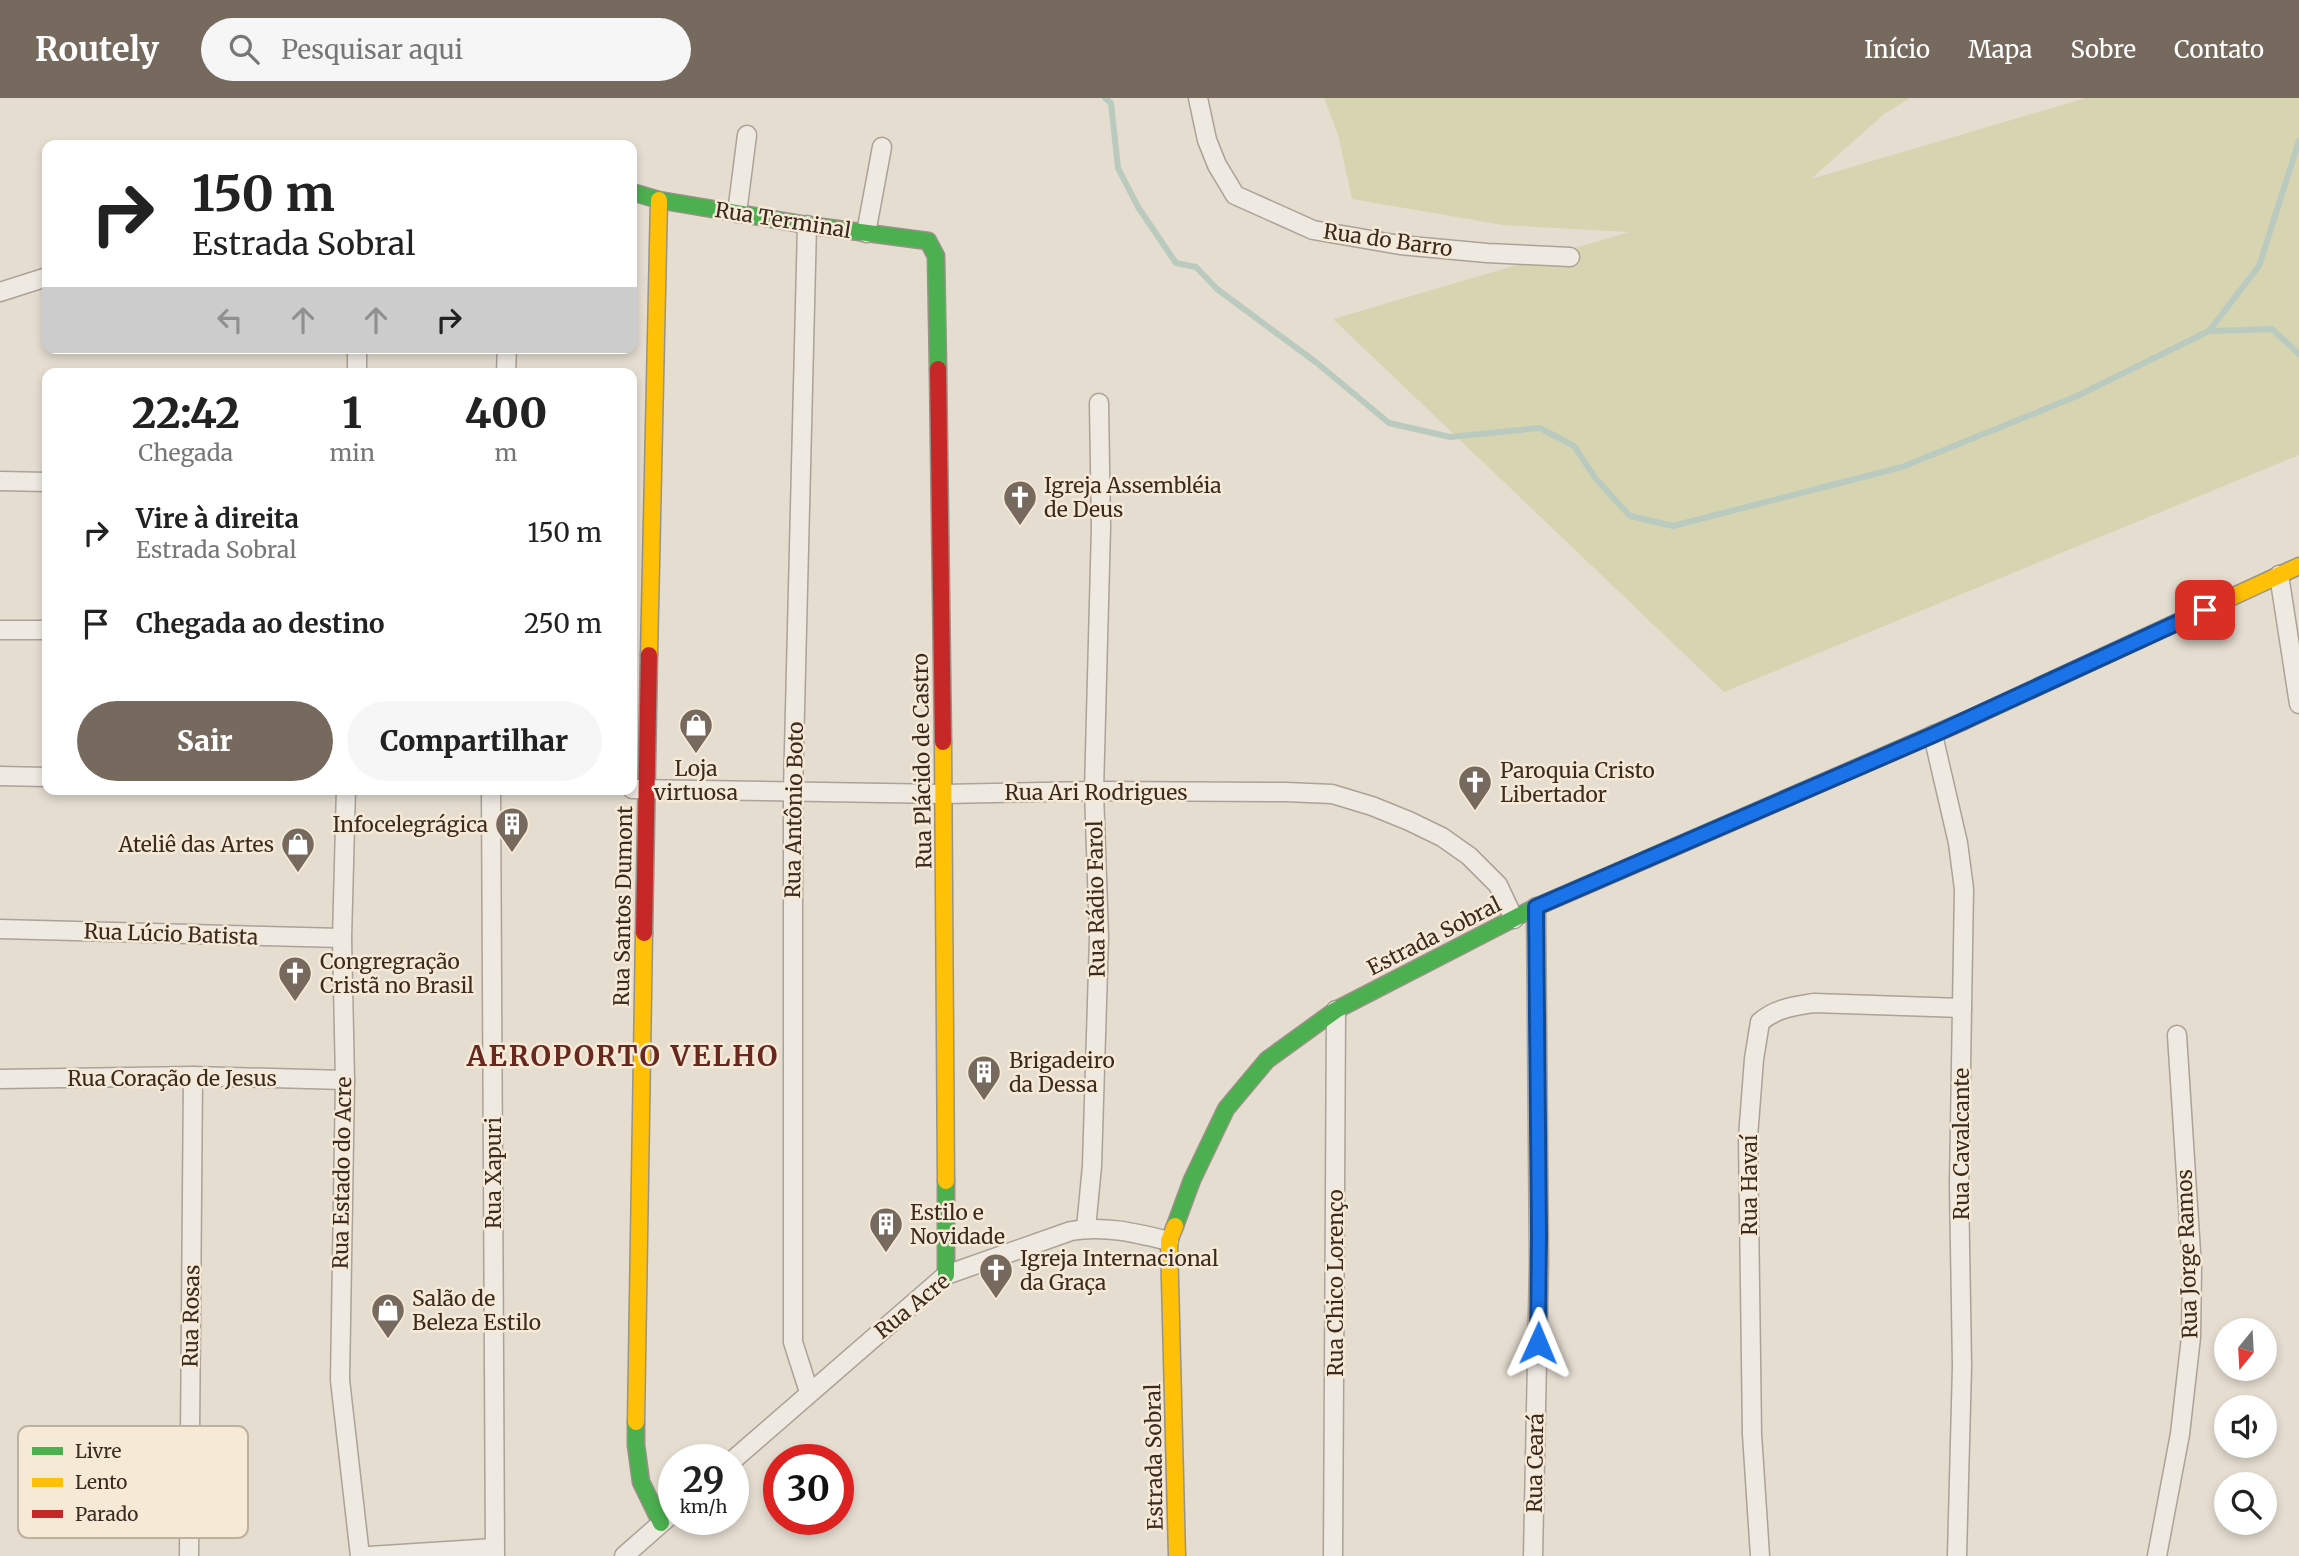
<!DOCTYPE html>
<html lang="pt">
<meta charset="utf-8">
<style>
:root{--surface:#fff;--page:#f6f6f6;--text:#222;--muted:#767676;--accent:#76695e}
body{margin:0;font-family:Merriweather,serif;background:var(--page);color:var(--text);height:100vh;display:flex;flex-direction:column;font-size:26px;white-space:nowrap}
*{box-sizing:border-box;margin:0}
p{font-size:23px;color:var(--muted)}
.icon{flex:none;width:38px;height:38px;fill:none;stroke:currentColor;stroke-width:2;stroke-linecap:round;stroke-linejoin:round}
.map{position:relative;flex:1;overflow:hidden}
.details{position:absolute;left:42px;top:270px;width:595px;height:427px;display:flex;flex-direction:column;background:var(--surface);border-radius:14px;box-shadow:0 4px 10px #0003}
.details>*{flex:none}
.banner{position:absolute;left:42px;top:42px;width:595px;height:214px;border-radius:14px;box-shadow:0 4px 10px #0003;background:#fff;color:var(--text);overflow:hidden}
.needle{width:46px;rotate:198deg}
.buttons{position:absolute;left:2214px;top:1220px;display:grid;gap:14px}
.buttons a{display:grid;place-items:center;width:63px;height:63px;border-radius:50%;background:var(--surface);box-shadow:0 4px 10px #0003;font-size:35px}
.speed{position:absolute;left:658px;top:1346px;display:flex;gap:14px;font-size:35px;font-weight:700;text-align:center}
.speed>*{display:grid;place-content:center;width:91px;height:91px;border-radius:50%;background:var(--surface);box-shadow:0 4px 10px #0003;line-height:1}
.speed small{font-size:18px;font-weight:400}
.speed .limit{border:10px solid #d22;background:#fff;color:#111}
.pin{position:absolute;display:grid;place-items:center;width:60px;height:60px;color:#fff;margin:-30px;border-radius:14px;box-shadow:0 4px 10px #0006}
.me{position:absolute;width:77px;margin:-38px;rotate:1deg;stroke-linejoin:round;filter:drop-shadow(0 0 5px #0008)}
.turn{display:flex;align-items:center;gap:24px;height:147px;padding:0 35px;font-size:32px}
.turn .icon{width:91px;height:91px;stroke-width:2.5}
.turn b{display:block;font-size:49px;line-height:60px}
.lanes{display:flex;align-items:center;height:66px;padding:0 35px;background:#0003;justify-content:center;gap:35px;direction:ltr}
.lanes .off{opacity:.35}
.eta{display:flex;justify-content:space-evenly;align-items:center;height:119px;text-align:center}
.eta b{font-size:42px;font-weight:800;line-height:49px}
.cta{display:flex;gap:14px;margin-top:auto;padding:14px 35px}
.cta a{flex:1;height:80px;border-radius:42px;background:var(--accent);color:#fff;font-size:28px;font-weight:800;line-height:80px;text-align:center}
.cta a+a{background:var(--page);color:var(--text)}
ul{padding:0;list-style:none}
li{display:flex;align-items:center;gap:21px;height:91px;padding:0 35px}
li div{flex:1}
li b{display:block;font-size:26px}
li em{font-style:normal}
header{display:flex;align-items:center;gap:42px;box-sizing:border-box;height:98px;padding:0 35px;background:var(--accent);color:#fff}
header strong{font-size:33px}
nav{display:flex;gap:38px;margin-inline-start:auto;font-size:24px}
.search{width:490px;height:63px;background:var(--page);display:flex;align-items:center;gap:18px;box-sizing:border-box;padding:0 24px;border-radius:38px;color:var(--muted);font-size:26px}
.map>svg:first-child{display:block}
.green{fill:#d7d4b2}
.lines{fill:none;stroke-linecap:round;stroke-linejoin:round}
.stream{stroke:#bacabf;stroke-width:6}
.street-casing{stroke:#aba298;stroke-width:21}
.fast-casing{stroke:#9a9288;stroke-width:19}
.slow-casing{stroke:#9a9288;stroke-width:19}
.jam-casing{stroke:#9a9288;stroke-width:19}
.street{stroke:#eee9e1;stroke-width:18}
.fast{stroke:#4caf50;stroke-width:16}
.slow{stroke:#ffc107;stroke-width:16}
.jam{stroke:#c62828;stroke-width:16}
.route-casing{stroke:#114b97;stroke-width:18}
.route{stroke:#1a73e8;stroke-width:12}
.labels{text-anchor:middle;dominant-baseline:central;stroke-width:5;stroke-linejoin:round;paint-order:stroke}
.street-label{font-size:21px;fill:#3a2a20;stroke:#f6ead6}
.poi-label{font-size:21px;fill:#3a2a20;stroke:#f6ead6;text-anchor:start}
.district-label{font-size:28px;font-weight:bold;letter-spacing:2px;fill:#67281f;stroke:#f6ead6}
.key{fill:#f6ead6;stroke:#beb09f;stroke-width:2}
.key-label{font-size:19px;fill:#3a2a20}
</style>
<header>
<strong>Routely</strong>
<div class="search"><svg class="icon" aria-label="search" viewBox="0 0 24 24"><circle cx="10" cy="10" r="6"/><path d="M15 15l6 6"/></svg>Pesquisar aqui</div>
<nav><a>Início</a><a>Mapa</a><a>Sobre</a><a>Contato</a></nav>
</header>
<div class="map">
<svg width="2299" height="1458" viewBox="0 0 2299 1458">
<rect width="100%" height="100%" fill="#e5ddd0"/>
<!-- green -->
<path class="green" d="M1324 0H1910L1884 16 1811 81 2086 0H2299V357L1724 594 1333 221 1629 134 1503 127 1352 101 1338 36Z"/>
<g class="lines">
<!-- stream -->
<g class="stream">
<path d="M1105 0 1111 5 1118 70 1138 109 1176 165 1196 169 1217 191 1317 265 1389 325 1450 339 1540 330 1574 348 1596 381 1630 418 1673 428 1902 369 2077 298 2209 233 2259 168 2299 43"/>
<path d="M2209 233 2272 231 2299 256"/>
</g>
<!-- street casing -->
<g class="street-casing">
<g id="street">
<path d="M1198 0 1207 42 1217 67 1235 97 1313 132 1400 147 1487 155 1570 159"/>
<path d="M737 115 747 37"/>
<path d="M807 127 793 692V1244L809 1294"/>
<path d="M866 135 882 49"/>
<path d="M0 194 47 179"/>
<path d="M357 275V250"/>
<path d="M506 275 507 250"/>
<path d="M0 383 47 384"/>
<path d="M2279 477 2299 606"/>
<path d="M0 532H47"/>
<path d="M1933 637 1958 745 1964 791 1959 1087 1962 1268 1957 1458"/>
<path d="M0 678 47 679"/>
<path d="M346 691 342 840 345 982 340 1282 360 1458"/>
<path d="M491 691 495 1458"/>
<path d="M632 691 944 696 1094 693 1286 694 1332 696 1372 708 1409 723 1442 739 1469 758 1498 787 1514 821"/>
<path d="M0 831 342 840"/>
<path d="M0 981 193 978 345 982"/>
<path d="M1086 1130 1092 1068 1099 839 1094 693 1101 429 1099 305"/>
<path d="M733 1362 946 1177 1071 1133C1105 1127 1136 1135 1169 1143"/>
<path d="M189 1458 193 978"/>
<path d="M369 1458 494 1450"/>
<path d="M624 1458 674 1414"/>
<path d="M1333 1458 1336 912"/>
<path d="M1533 1458 1539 1165 1536 809"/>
<path d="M1760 1458 1752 1336 1748 1039 1754 961 1760 924C1776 910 1795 908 1814 905L1962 910"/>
<path d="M2157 1458 2180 1336 2191 1239 2192 1170 2177 937"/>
</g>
</g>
<!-- fast casing -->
<g class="fast-casing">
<g id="fast">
<path d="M632 94 659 102 807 127 928 143 936 158 938 271"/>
<path d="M946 1083V1177"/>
<path d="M1175 1128 1192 1082 1226 1011 1267 962 1336 912 1536 809 1647 761"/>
<path d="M636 1324V1347L641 1384 661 1425"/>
</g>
</g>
<!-- slow casing -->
<g class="slow-casing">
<g id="slow">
<path d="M649 557 659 102"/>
<path d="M1964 623 2299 468"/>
<path d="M943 644 946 1083"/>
<path d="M1175 1128 1169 1143 1177 1458"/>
<path d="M636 1324 644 835"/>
</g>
</g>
<!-- jam casing -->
<g class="jam-casing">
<g id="jam">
<path d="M938 271 943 644"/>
<path d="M1647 761 1964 623"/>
<path d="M644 835 649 557"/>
</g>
</g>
<!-- street -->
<use href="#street" class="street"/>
<!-- fast -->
<use href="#fast" class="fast"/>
<!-- slow -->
<use href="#slow" class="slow"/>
<!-- jam -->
<use href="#jam" class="jam"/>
</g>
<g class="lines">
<!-- route casing -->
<g class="route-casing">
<path id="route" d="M1538 1245 1539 1137 1536 809 1933 637 2205 512"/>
</g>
<!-- route -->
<use href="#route" class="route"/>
</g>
<!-- icons -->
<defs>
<g id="church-pin" transform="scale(1.75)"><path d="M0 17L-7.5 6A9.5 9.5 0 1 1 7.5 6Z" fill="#76695e" stroke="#f6ead6"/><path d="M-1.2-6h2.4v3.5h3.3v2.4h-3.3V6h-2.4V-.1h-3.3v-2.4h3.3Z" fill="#fff"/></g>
<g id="shop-pin" transform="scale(1.75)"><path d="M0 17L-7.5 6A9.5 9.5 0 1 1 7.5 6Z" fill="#76695e" stroke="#f6ead6"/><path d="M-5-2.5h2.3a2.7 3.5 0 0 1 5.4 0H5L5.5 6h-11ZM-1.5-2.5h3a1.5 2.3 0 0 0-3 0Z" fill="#fff"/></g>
<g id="building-pin" transform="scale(1.75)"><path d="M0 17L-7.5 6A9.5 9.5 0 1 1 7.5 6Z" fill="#76695e" stroke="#f6ead6"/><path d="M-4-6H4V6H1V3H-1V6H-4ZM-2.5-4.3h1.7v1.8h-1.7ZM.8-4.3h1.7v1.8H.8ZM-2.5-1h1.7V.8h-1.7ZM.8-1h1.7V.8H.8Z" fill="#fff"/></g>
</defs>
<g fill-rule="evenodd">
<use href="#church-pin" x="1020" y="399"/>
<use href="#shop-pin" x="696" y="627"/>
<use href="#church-pin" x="1475" y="684"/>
<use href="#building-pin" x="512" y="726"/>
<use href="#shop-pin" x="298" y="746"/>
<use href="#church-pin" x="295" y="875"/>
<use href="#building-pin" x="984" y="974"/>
<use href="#building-pin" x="886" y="1126"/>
<use href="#church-pin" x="996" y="1172"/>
<use href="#shop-pin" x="388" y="1212"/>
</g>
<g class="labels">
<!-- street labels -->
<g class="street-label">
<text transform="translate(783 122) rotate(9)">Rua Terminal</text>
<text transform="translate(1388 142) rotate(8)">Rua do Barro</text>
<text transform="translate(922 663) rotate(-91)">Rua Plácido de Castro</text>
<text x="1096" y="694">Rua Ari Rodrigues</text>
<text transform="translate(794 712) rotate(-89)">Rua Antônio Boto</text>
<text transform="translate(1096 801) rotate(-91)">Rua Rádio Farol</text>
<text transform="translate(623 808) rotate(-89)">Rua Santos Dumont</text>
<text transform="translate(171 836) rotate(2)">Rua Lúcio Batista</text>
<text transform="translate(1434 838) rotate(-27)">Estrada Sobral</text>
<text x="172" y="980">Rua Coração de Jesus</text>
<text transform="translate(1961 1046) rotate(-90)">Rua Cavalcante</text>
<text transform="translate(342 1075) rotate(-89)">Rua Estado do Acre</text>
<text transform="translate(493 1075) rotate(-90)">Rua Xapuri</text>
<text transform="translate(1749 1087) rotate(-90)">Rua Havaí</text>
<text transform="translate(2187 1156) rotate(-92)">Rua Jorge Ramos</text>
<text transform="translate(1335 1185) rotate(-90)">Rua Chico Lorenço</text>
<text transform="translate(912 1208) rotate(-39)">Rua Acre</text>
<text transform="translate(191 1218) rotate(-89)">Rua Rosas</text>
<text transform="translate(1154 1359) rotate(-91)">Estrada Sobral</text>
<text transform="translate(1535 1365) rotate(-89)">Rua Ceará</text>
</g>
<!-- poi labels -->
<g class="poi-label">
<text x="1044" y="387">Igreja Assembléia<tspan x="1044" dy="24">de Deus</tspan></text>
<text x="696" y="670" text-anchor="middle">Loja<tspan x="696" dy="24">virtuosa</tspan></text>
<text x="1500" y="672">Paroquia Cristo<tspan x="1500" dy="24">Libertador</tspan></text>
<text x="488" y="726" text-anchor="end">Infocelegrágica</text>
<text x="274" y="746" text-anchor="end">Ateliê das Artes</text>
<text x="320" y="863">Congregração<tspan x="320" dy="24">Cristã no Brasil</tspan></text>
<text x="1009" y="962">Brigadeiro<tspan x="1009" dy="24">da Dessa</tspan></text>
<text x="910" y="1114">Estilo e<tspan x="910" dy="24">Novidade</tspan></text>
<text x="1020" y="1160">Igreja Internacional<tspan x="1020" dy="24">da Graça</tspan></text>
<text x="412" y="1200">Salão de<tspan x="412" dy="24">Beleza Estilo</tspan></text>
</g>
<!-- district labels -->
<g class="district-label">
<text x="623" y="958">AEROPORTO VELHO</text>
</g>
</g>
<!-- legend -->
<rect x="18" y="1328" width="230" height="112" rx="10" class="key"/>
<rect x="32" y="1349" width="31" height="8" fill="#4caf50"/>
<rect x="32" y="1380" width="31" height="9" fill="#ffc107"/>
<rect x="32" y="1412" width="31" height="8" fill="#c62828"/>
<g class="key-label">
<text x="75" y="1360">Livre</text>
<text x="75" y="1391">Lento</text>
<text x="75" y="1423">Parado</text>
</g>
</svg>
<div class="buttons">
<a><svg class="needle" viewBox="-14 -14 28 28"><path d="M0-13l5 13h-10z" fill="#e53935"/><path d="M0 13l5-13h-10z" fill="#767676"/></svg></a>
<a><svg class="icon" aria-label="sound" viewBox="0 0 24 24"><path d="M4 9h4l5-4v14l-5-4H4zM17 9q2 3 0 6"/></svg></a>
<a><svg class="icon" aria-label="search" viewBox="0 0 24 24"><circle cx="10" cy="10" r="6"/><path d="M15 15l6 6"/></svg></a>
</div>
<div class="speed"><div>29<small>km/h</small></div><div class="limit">30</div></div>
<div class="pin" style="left:2205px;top:512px;background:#d93025"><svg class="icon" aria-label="arrive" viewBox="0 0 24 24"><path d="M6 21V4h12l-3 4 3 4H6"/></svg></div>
<svg class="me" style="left:1538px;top:1245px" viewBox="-20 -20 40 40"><path d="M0-17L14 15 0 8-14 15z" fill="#1a73e8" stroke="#fff" stroke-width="4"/></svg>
<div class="banner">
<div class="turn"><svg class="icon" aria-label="right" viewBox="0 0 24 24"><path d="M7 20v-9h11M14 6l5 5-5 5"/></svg><div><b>150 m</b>Estrada Sobral</div></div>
<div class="lanes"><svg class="icon off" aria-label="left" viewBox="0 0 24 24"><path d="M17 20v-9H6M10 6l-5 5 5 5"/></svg><svg class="icon off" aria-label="ahead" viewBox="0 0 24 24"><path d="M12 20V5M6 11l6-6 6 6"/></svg><svg class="icon off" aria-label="ahead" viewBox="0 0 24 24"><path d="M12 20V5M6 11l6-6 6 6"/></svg><svg class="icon" aria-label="right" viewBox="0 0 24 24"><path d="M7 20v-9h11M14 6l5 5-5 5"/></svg></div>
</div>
<section class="details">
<div class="eta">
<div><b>22:42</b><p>Chegada</p></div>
<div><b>1</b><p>min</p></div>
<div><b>400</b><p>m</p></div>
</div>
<ul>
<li><svg class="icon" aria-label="right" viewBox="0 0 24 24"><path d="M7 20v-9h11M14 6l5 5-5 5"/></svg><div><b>Vire à direita</b><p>Estrada Sobral</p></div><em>150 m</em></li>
<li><svg class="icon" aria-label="arrive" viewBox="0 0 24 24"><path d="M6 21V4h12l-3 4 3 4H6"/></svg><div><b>Chegada ao destino</b></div><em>250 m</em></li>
</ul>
<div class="cta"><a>Sair</a><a>Compartilhar</a></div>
</section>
</div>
